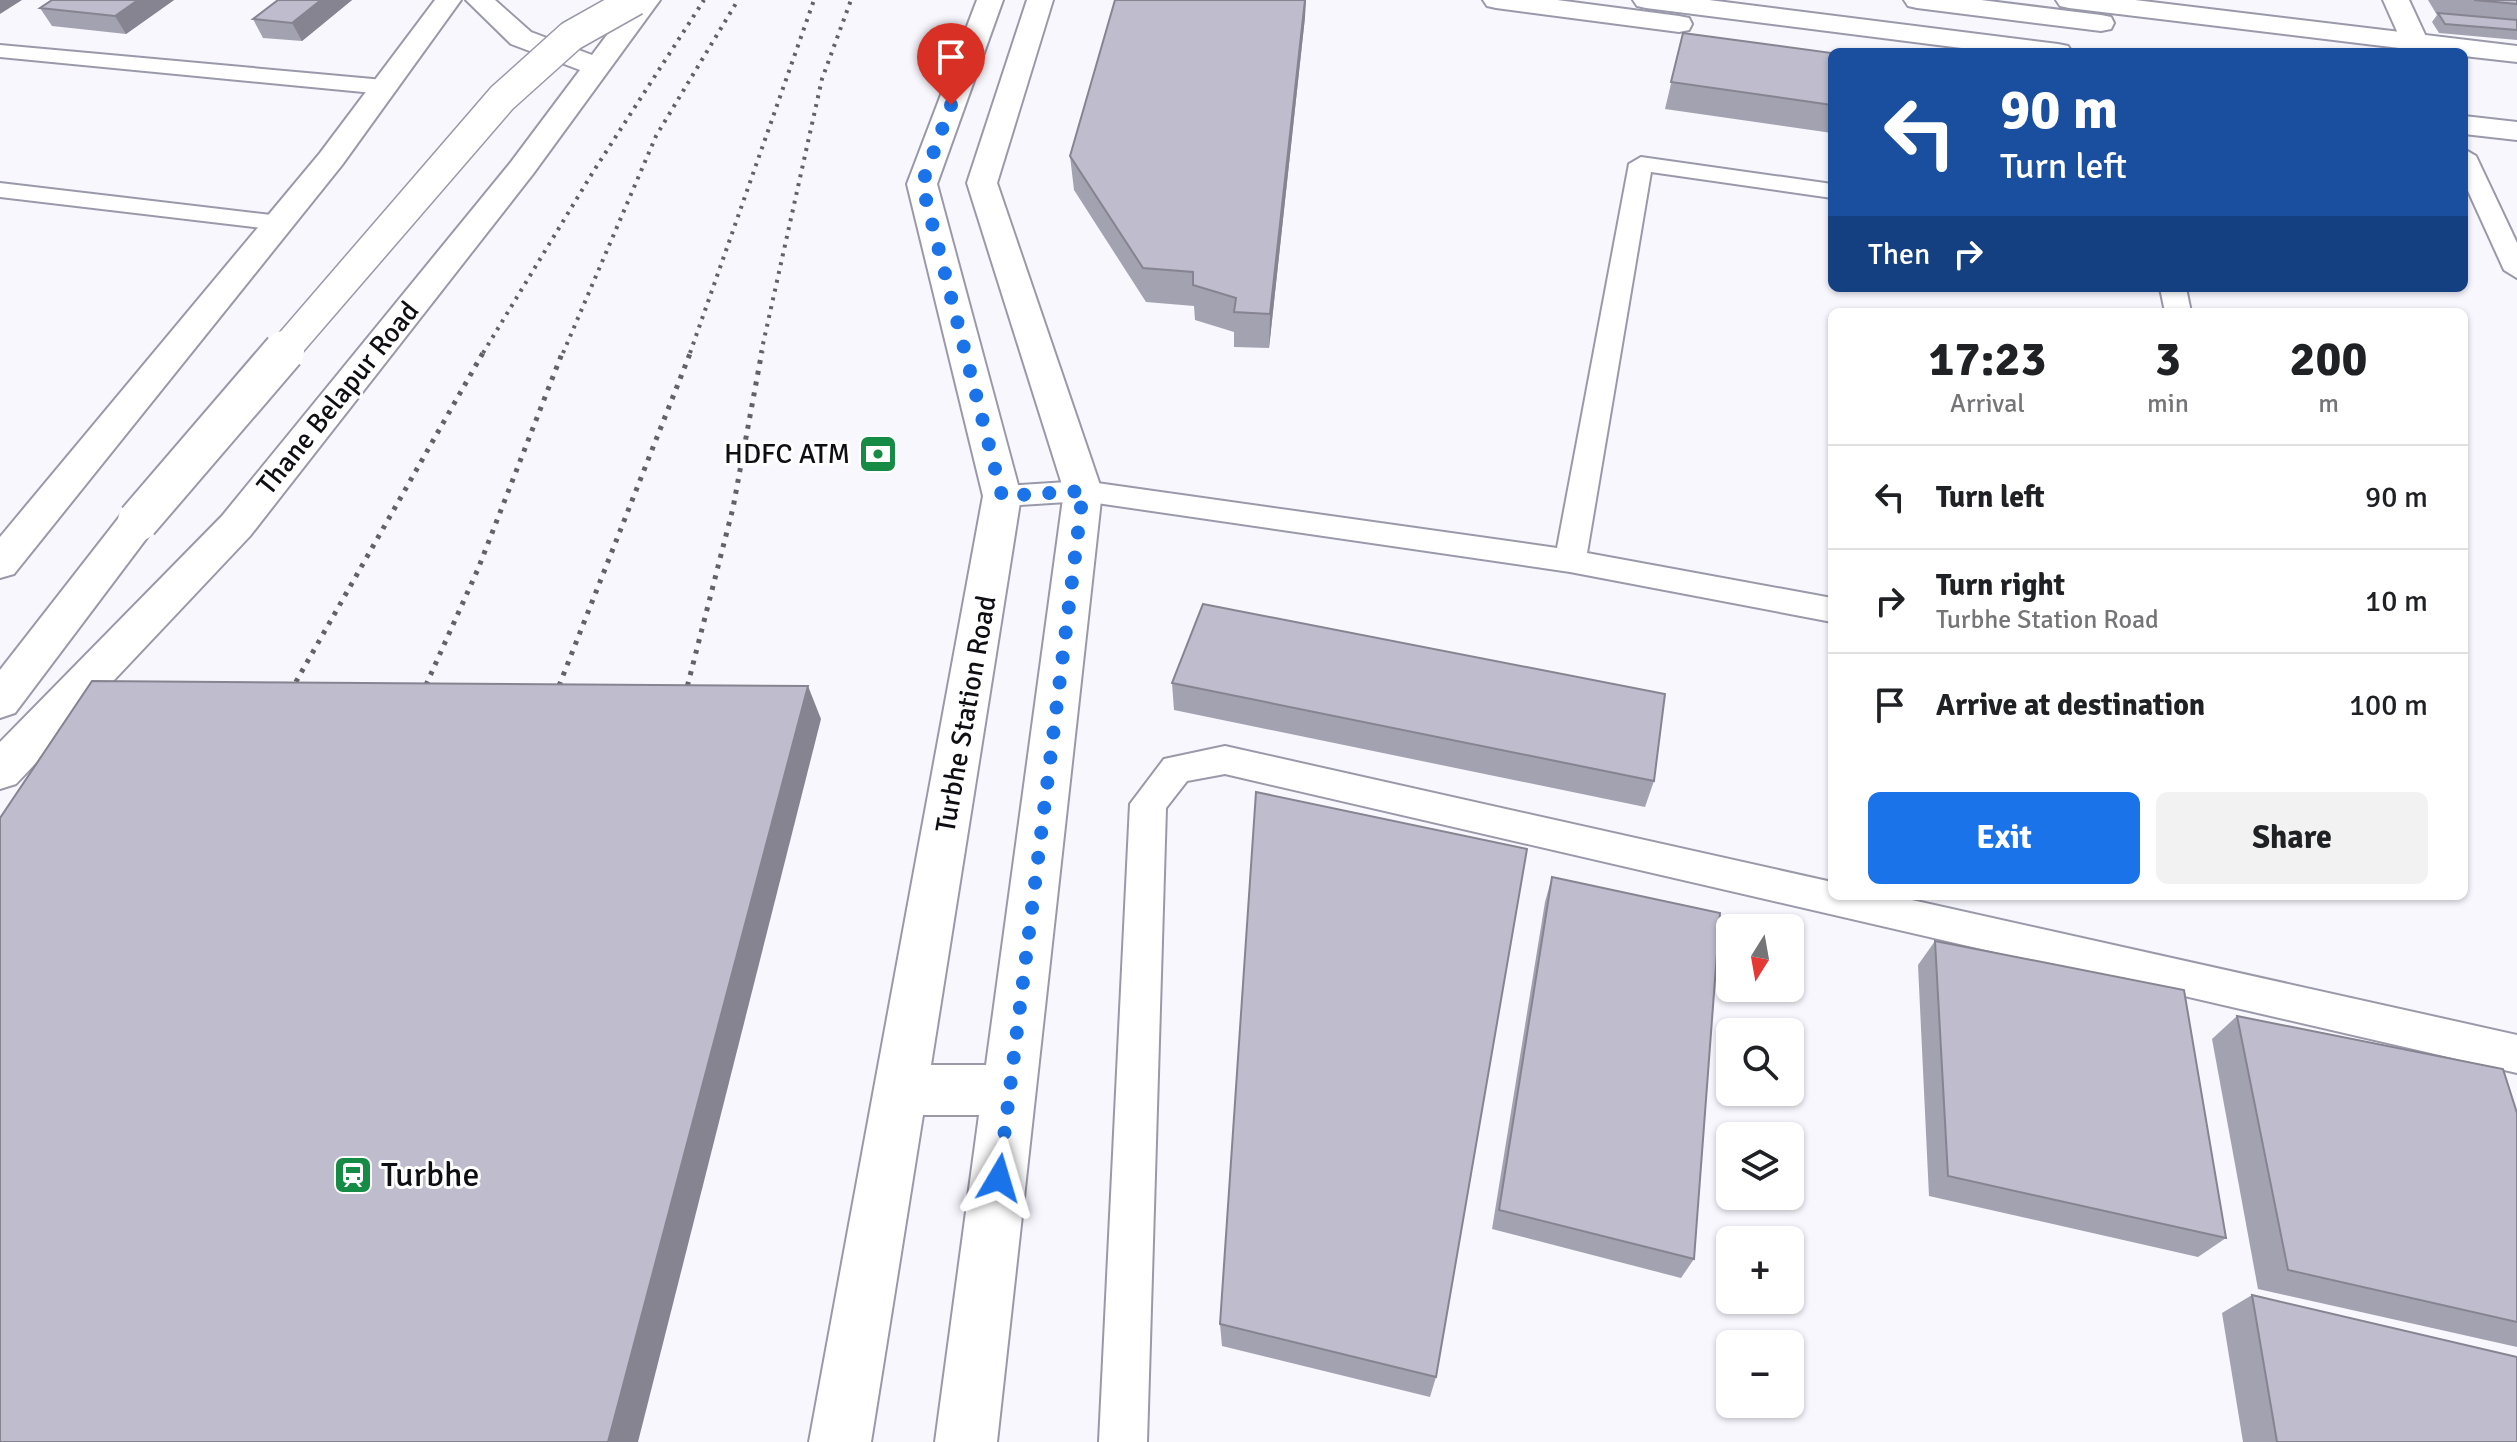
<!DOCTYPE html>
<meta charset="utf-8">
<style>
:root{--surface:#fff;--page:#f2f2f2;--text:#202124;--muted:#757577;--line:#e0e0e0;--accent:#1a73e8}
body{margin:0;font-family:Signika,sans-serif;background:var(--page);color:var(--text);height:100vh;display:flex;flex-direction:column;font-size:30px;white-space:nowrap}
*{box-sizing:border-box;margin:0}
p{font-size:26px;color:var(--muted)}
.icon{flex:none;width:44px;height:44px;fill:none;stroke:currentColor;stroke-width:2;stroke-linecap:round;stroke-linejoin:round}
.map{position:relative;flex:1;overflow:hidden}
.sheet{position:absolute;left:1828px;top:308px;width:640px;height:592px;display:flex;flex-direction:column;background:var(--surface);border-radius:12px;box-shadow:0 2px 6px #0004}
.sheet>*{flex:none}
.hud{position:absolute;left:1828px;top:48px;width:640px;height:244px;border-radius:12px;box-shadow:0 2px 6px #0004;background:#1a4fa0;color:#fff;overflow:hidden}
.needle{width:52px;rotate:191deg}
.fabs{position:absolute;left:1716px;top:914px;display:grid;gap:16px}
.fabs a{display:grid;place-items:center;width:88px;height:88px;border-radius:12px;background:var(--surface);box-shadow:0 2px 6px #0004;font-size:40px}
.pin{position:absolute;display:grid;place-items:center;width:68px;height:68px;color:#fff;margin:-82px -34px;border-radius:50% 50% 50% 0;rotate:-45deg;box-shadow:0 0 8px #0007}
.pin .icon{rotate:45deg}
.me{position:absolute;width:88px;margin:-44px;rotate:7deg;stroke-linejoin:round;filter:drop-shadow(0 0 6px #0008)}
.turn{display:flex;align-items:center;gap:28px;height:168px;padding:0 40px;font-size:36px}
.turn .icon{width:104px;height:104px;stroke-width:2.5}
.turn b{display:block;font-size:56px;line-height:68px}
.then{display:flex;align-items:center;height:76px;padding:0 40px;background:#0003;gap:16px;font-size:30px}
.eta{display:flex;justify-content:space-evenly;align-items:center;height:136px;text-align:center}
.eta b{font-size:48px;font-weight:700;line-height:56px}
.cta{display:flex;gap:16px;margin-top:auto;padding:16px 40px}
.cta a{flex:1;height:92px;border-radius:12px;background:var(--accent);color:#fff;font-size:32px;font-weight:700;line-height:92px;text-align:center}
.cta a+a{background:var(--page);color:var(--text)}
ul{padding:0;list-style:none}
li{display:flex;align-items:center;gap:24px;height:104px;padding:0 40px;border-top:2px solid var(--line)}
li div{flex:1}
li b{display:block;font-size:30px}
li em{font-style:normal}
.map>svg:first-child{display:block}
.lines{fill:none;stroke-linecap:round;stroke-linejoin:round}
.service-casing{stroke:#9a99a9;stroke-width:4}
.minor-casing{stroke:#9a99a9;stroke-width:4}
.tertiary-casing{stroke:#9a99a9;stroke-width:4}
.secondary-casing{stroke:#9a99a9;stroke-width:4}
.primary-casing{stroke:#9a99a9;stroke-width:4}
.service{fill:#fff;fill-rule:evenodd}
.minor{fill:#fff;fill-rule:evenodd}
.tertiary{fill:#fff;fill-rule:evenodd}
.secondary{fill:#fff;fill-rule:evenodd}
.primary{fill:#fff;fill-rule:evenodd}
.rail-far1{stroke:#616167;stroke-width:4;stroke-dasharray:3 6;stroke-linecap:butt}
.rail{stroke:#616167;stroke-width:5;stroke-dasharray:4 7;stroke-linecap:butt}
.primary-bridge-far1-casing{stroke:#9a99a9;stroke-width:33;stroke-linecap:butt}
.primary-bridge-casing{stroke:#9a99a9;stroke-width:44;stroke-linecap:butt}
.primary-bridge-far1{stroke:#fff;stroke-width:30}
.primary-bridge{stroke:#fff;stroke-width:40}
.wall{fill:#a3a2b0}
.shaded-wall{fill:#858490}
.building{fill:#bebccd;stroke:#858490;stroke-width:2}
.route{stroke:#1a73e8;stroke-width:14;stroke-dasharray:0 25.2}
.labels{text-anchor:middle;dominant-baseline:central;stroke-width:6;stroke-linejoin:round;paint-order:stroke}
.street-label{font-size:28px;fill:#0e0e13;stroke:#fff}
.poi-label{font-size:28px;fill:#0e0e13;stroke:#fff;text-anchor:end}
.near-poi-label{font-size:34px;fill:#0e0e13;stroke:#fff;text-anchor:start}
</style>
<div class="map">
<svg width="2517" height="1442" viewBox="0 0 2517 1442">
<rect width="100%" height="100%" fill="#f8f7fe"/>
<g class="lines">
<!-- service casing -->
<g class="service-casing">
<g id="service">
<path d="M0 45 384 80 395 87 384 94 0 57Z"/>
<path d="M2464 149 2476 156 2517 243V278L2504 270 2464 182Z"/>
<path d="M1641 157 1832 184V198L1651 172 1587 553 1832 598V622L1570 572 1083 501 1002 506 991 503 987 496 991 489 1002 486 1083 481 1557 548 1629 164Z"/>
<path d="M0 183 280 216 292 223 280 230 0 197Z"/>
<path d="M2160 288H2186L2191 312H2165Z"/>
<path d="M1225 746 1832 882V896H1894L2517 1035V1073L1225 774 1187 781 1166 808 1147 1442H1099L1130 804 1164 759Z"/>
</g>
</g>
<!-- minor casing -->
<g class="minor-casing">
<path id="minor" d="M2383 0H2409L2428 41 2424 47H2404Z"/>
</g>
<!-- tertiary casing -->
<g class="tertiary-casing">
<path id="tertiary" d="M977 0H1003L937 184 1021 496 931 1065H986L1064 491 967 183 1027 0H1053L997 183 1102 491 997 1442H935L979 1115H923L871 1442H809L983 496 907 184Z"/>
</g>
<!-- secondary casing -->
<g class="secondary-casing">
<g id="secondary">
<path d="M1483 0H1557L1679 16 1689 18 1692 24 1689 30 1679 32 1496 8 1487 6Z"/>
<path d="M1633 0H1709L2058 44 2068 46 2072 52H1993L1646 8 1637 6Z"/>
<path d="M1904 0H1981L2101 15 2111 17 2114 23 2111 29 2101 31 1917 8 1908 6Z"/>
<path d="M2056 0H2135L2517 46V62L2464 56V52H2432L2069 8 2060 6Z"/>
<path d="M2464 116 2517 122V140L2464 134Z"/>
</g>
</g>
<!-- primary casing -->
<g class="primary-casing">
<g id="primary">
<path d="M435 0H461L342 165 14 574 0 578V537L320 153Z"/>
<path d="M466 0H495L531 32 592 55 633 0H660L533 174 250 536 16 784 0 789V742L222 516 511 162 580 70 511 44Z"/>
<path d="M138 508 152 511 158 521 152 531 15 713 0 718V670L124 511Z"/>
</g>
</g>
<!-- service -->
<use href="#service" class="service"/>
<!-- minor -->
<use href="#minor" class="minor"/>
<!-- tertiary -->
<use href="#tertiary" class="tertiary"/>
<!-- secondary -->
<use href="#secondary" class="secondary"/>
<!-- primary -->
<use href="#primary" class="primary"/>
<!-- rail-far1 -->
<g class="rail-far1">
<path d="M483 353 593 172 704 0"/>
<path d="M563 353 656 136 738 0"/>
<path d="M690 353 814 0"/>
<path d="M761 353 822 79 851 0"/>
</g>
<!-- rail -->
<g class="rail">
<path d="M285 701 484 351"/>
<path d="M417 705 478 569 563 351"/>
<path d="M551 706 691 351"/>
<path d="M682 707 733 508 762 351"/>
</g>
<!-- primary-bridge-far1 casing -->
<g class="primary-bridge-far1-casing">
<path id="primary-bridge-far1" d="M282 353 502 98 571 36 635 0"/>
</g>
<!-- primary-bridge casing -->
<g class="primary-bridge-casing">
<path id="primary-bridge" d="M138 521 284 351"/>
</g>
<!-- primary-bridge-far1 -->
<use href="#primary-bridge-far1" class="primary-bridge-far1"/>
<!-- primary-bridge -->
<use href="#primary-bridge" class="primary-bridge"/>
</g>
<!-- wall -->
<g class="wall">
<path d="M174 0 126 34 52 26 40 8Z"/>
<path d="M278 0H352L302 41 263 38 253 19Z"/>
<path d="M2428 0H2517V40L2439 33 2432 22 2437 15Z"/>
<path d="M1305 17 1269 348 1234 347V332L1195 320 1194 306 1146 302 1074 190 1070 156Z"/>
<path d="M1683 33 1832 53V133L1665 109Z"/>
<path d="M1172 683 1654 781 1645 807 1174 710Z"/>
<path d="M1552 877 1694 1259 1681 1278 1492 1229 1545 902Z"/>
<path d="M1935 941 2226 1238 2198 1257 1929 1196 1918 965Z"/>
<path d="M2237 1016 2517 1113V1347L2258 1289 2212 1039Z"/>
<path d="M2252 1295 2517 1442H2243L2222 1313Z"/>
<path d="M1220 1324 1436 1377 1430 1397 1222 1346Z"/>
</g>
<!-- shaded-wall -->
<g class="shaded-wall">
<path d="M0 0H22L0 14Z"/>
<path d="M138 0H174L126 34 115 16Z"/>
<path d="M321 0H352L302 41 292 23Z"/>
<path d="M1305 0H1306L1305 17 1269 348 1270 314Z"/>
<path d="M808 686 821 719 638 1442H608Z"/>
</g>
<!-- building -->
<g class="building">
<path d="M52 0H138L115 16 40 8Z"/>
<path d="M278 0H321L292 23 253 19Z"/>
<path d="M1115 0H1305L1270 314 1234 312 1236 298 1193 285V272L1143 268 1070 156Z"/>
<path d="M2474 0H2517V4Z"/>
<path d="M2438 13 2517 20V30L2445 24Z"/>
<path d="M1683 33 1832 53V105L1671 82Z"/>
<path d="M1203 604 1665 694 1654 781 1172 683Z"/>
<path d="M92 681 808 686 608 1442H0V818Z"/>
<path d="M1256 792 1527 849 1436 1377 1220 1324Z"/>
<path d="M1552 877 1720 913 1694 1259 1499 1210Z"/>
<path d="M1935 941 2184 990 2226 1238 1948 1176Z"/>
<path d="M2237 1016 2503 1069 2517 1113V1322L2288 1270Z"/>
<path d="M2252 1295 2517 1357V1442H2277Z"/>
</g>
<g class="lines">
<!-- route -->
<path class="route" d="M951 105 922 184 1002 496 1083 491 999 1178"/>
</g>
<!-- icons -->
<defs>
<g id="bank-square" transform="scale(2)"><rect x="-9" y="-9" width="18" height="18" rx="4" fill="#168b45" stroke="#fff"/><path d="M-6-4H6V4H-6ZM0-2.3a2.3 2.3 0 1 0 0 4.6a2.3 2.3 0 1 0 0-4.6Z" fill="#fff"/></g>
<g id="station-square" transform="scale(2)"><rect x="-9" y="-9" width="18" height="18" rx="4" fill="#168b45" stroke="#fff"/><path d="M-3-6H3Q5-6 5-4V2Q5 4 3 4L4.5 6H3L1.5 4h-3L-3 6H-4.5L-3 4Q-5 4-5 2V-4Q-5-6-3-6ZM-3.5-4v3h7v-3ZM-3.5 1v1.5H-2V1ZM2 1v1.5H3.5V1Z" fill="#fff"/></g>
</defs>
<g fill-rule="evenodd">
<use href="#bank-square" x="878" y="454"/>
<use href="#station-square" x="353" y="1175"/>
</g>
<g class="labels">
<!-- street labels -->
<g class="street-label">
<text transform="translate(338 398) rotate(-51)">Thane Belapur Road</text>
<text transform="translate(966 714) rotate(-80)">Turbhe Station Road</text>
</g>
<!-- poi labels -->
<g class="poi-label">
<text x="850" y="454">HDFC ATM</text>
</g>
<!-- near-poi labels -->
<g class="near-poi-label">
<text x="381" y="1175">Turbhe</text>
</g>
</g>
</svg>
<div class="fabs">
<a><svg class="needle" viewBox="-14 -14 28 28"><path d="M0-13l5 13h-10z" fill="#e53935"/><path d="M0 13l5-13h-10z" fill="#757577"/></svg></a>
<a><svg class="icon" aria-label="search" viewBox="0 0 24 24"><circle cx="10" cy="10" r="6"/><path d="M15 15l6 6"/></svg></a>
<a><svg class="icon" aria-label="layers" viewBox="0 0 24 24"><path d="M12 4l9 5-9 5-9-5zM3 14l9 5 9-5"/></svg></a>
<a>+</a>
<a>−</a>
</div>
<div class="pin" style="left:951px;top:105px;background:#d93025"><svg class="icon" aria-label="arrive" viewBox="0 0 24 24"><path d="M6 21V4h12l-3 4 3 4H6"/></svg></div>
<svg class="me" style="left:999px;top:1178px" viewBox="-20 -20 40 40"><path d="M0-17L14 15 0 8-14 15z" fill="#1a73e8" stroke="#fff" stroke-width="4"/></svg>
<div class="hud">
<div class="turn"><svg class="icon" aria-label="left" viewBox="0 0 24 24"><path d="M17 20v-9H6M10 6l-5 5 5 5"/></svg><div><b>90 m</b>Turn left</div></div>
<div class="then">Then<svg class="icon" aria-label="right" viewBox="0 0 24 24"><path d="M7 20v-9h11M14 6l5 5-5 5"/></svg></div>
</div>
<section class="sheet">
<div class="eta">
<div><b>17:23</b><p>Arrival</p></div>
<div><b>3</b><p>min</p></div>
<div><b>200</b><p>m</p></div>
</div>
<ul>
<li><svg class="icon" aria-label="left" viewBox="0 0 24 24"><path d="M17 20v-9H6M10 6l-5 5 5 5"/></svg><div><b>Turn left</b></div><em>90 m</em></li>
<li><svg class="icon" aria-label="right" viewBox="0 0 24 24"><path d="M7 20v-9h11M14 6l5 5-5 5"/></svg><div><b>Turn right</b><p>Turbhe Station Road</p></div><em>10 m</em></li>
<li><svg class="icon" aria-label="arrive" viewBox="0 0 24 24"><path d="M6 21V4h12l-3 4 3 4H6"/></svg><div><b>Arrive at destination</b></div><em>100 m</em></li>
</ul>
<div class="cta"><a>Exit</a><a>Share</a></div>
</section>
</div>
